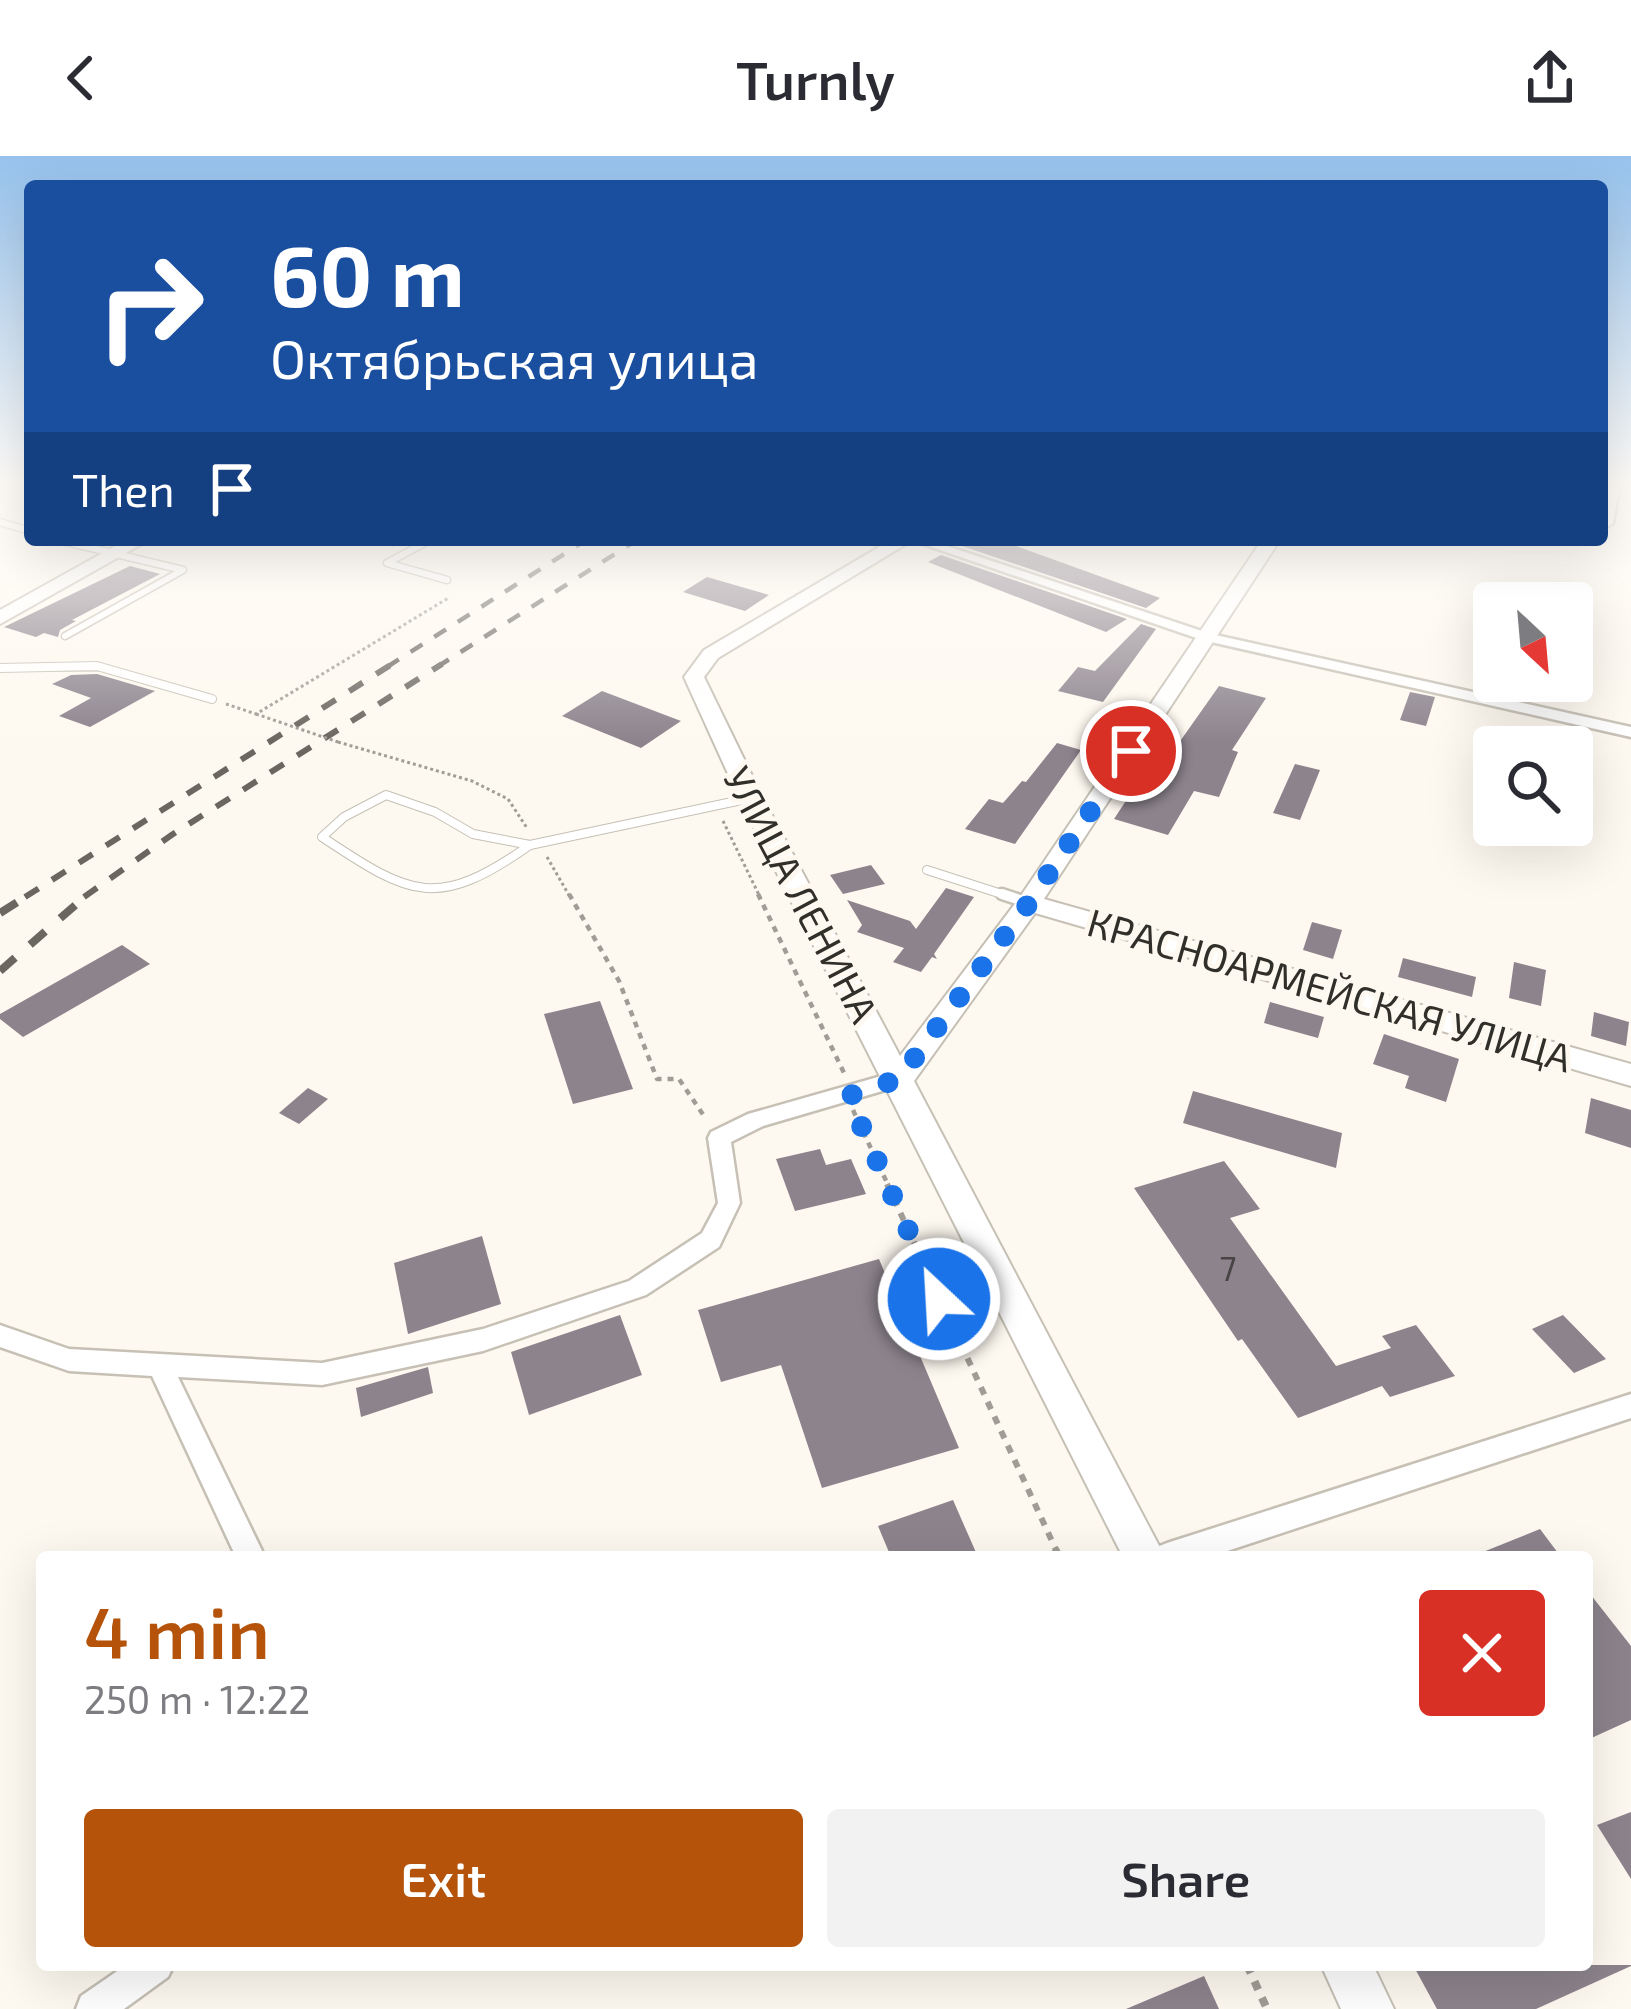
<!DOCTYPE html>
<meta charset="utf-8">
<style>
:root{--surface:#fff;--page:#f2f2f3;--text:#2b2b33;--muted:#7c7c81;--accent:#b45309}
body{margin:0;font-family:"Exo 2",sans-serif;background:var(--page);color:var(--text);height:100vh;display:flex;flex-direction:column;font-size:45px;white-space:nowrap}
*{box-sizing:border-box;margin:0}
p{font-size:39px;color:var(--muted)}
.icon{flex:none;width:66px;height:66px;fill:none;stroke:currentColor;stroke-width:2;stroke-linecap:round;stroke-linejoin:round}
.map{position:relative;flex:1;overflow:hidden}
.panel{position:absolute;left:36px;top:1395px;width:1557px;height:420px;display:flex;flex-direction:column;background:var(--surface);border-radius:12px;box-shadow:0 12px 48px #0002}
.panel>*{flex:none}
.top-card{position:absolute;left:24px;top:24px;width:1584px;height:366px;border-radius:12px;box-shadow:0 12px 48px #0002;background:#1a4fa0;color:#fff;overflow:hidden}
.needle{width:78px;rotate:154deg}
.tools{position:absolute;left:1473px;top:426px;display:grid;gap:24px}
.tools a{display:grid;place-items:center;width:120px;height:120px;border-radius:12px;background:var(--surface);box-shadow:0 12px 48px #0002;font-size:60px}
.pin{position:absolute;display:grid;place-items:center;width:102px;height:102px;color:#fff;margin:-51px;border:6px solid #fff;border-radius:50%;box-shadow:0 3px 12px #0007}
.me{position:absolute;width:132px;margin:-66px;rotate:335deg;stroke-linejoin:round;filter:drop-shadow(0 0 9px #0008)}
.turn{display:flex;align-items:center;gap:42px;height:252px;padding:0 48px;font-size:54px}
.turn .icon{width:156px;height:156px;stroke-width:2.5}
.turn b{display:block;font-size:84px;line-height:102px}
.then{display:flex;align-items:center;height:114px;padding:0 48px;background:#0003;gap:24px;font-size:45px}
.round{display:grid;place-items:center;flex:none;width:126px;height:126px;border-radius:12px;background:var(--page)}
.head{display:flex;align-items:center;justify-content:space-between;height:204px;padding:0 48px}
h1{font-size:72px;font-weight:600;line-height:90px;color:var(--accent)}
.cta{display:flex;gap:24px;margin-top:auto;padding:24px 48px}
.cta a{flex:1;height:138px;border-radius:12px;background:var(--accent);color:#fff;font-size:48px;font-weight:600;line-height:138px;text-align:center}
.cta a+a{background:var(--page);color:var(--text)}
header{display:flex;justify-content:space-between;align-items:center;height:156px;padding:0 48px;background:var(--surface);font-size:54px;font-weight:600}
.map>svg:first-child{display:block}
.building{fill:#8c838d}
.lines{fill:none;stroke-linecap:round;stroke-linejoin:round}
.lane-far2-casing{stroke:#c6c0b5;stroke-width:9}
.lane-far1-casing{stroke:#c6c0b5;stroke-width:10}
.lane-casing{stroke:#c6c0b5;stroke-width:15}
.street-casing{stroke:#c6c0b5;stroke-width:5}
.secondary-casing{stroke:#c6c0b5;stroke-width:4}
.path-far3{stroke:#a09d96;stroke-width:3;stroke-dasharray:3 3;stroke-linecap:butt}
.path-far2{stroke:#a09d96;stroke-width:4.5;stroke-dasharray:6 6;stroke-linecap:butt}
.path-far1{stroke:#a09d96;stroke-width:6;stroke-dasharray:8 8;stroke-linecap:butt}
.path{stroke:#a09d96;stroke-width:8;stroke-dasharray:9 9;stroke-linecap:butt}
.lane-far2{stroke:#fff;stroke-width:6}
.lane-far1{stroke:#fff;stroke-width:8}
.lane{stroke:#fff;stroke-width:10}
.street{fill:#fff;fill-rule:evenodd}
.secondary{fill:#fff;fill-rule:evenodd}
.rail-far2{stroke:#6a6761;stroke-width:4.5;stroke-dasharray:14 14;stroke-linecap:butt}
.rail-far1{stroke:#6a6761;stroke-width:6;stroke-dasharray:16 16;stroke-linecap:butt}
.rail{stroke:#6a6761;stroke-width:8;stroke-dasharray:20 20;stroke-linecap:butt}
.path-bridge{stroke:#a09d96;stroke-width:3;stroke-dasharray:3 3;stroke-linecap:butt}
.route{stroke:#1a73e8;stroke-width:21;stroke-dasharray:0 37.8}
.labels{text-anchor:middle;dominant-baseline:central;stroke-width:10;stroke-linejoin:round;paint-order:stroke}
.number-label{font-size:33px;fill:#484443}
.street-label{font-size:39px;fill:#312f2a;stroke:#fef9f0}
</style>
<header><svg class="icon" aria-label="back" viewBox="0 0 24 24"><path d="M15 5l-7 7 7 7"/></svg>Turnly<svg class="icon" aria-label="share" viewBox="0 0 24 24"><path d="M12 15V3M7 8l5-5 5 5M5 13v7h14v-7"/></svg></header>
<div class="map">
<svg width="1631" height="1853" viewBox="0 0 1631 1853">
<rect width="100%" height="100%" fill="#fef9f0"/>
<!-- building -->
<g class="building">
<path d="M968 384 995 389 1002 385 1160 442 1146 452 959 389Z"/>
<path d="M941 399 1127 463 1106 476 928 406Z"/>
<path d="M130 410 160 418 72 464 76 465 60 474 58 481 44 477 36 481 4 471Z"/>
<path d="M707 421 769 439 745 455 683 436Z"/>
<path d="M1141 468 1156 473 1103 546 1058 535 1078 511 1095 515Z"/>
<path d="M97 518 155 535 90 571 59 560 91 542 52 528 71 519Z"/>
<path d="M1219 530 1266 542 1232 594 1238 596 1219 641 1194 635 1168 679 1114 663 1131 637 1142 640 1168 589 1176 591Z"/>
<path d="M602 535 681 565 641 592 562 560Z"/>
<path d="M1410 536 1435 541 1426 570 1400 564Z"/>
<path d="M1057 587 1081 594 1015 688 965 673 989 643 1003 647 1022 625 1026 626Z"/>
<path d="M1295 608 1320 614 1300 664 1273 657Z"/>
<path d="M871 709 885 728 843 738 830 719Z"/>
<path d="M946 732 974 741 934 798 937 803 932 801 921 816 893 806 904 792 857 776 862 769 847 744 910 765 916 773Z"/>
<path d="M1312 766 1342 774 1333 803 1303 794Z"/>
<path d="M122 789 150 808 23 881 0 863V858Z"/>
<path d="M1403 802 1476 821 1472 841 1398 821Z"/>
<path d="M1514 806 1546 814 1541 850 1509 842Z"/>
<path d="M600 845 633 933 573 948 544 858Z"/>
<path d="M1270 846 1324 861 1318 882 1264 867Z"/>
<path d="M1594 856 1629 866 1626 890 1591 880Z"/>
<path d="M1384 878 1459 903 1446 946 1405 932 1409 920 1373 908Z"/>
<path d="M308 932 328 943 299 968 279 957Z"/>
<path d="M1193 935 1342 977 1336 1012 1183 967Z"/>
<path d="M1591 942 1631 954V992L1585 977Z"/>
<path d="M820 993 826 1009 851 1003 866 1038 795 1055 776 1003Z"/>
<path d="M1224 1005 1260 1053 1230 1062 1336 1210 1391 1192 1382 1180 1416 1169 1455 1220 1390 1241 1382 1230 1298 1262 1242 1183 1238 1185 1134 1032Z"/>
<path d="M482 1080 501 1148 408 1178 394 1107Z"/>
<path d="M879 1103 959 1292 822 1332 781 1209 721 1226 698 1154Z"/>
<path d="M620 1159 642 1219 529 1259 511 1196Z"/>
<path d="M1563 1159 1606 1203 1574 1217 1532 1173Z"/>
<path d="M428 1211 433 1237 361 1261 356 1232Z"/>
<path d="M953 1344 978 1401H891L878 1370Z"/>
<path d="M1540 1373 1561 1401H1473V1400Z"/>
<path d="M1587 1434 1631 1490V1564L1587 1584Z"/>
<path d="M1631 1656V1723L1597 1669Z"/>
<path d="M1413 1809H1631V1810L1536 1853H1437Z"/>
<path d="M1204 1820 1219 1853H1126Z"/>
</g>
<g class="lines">
<!-- lane-far2 casing -->
<g class="lane-far2-casing">
<g id="lane-far2">
<path d="M0 366 30 375"/>
<path d="M58 384 183 414 65 480"/>
<path d="M430 384 387 407 447 424"/>
<path d="M868 384 892 391"/>
<path d="M59 511H100"/>
</g>
</g>
<!-- lane-far1 casing -->
<g class="lane-far1-casing">
<g id="lane-far1">
<path d="M0 512 97 510 212 543"/>
<path d="M386 639 435 656 473 678 530 689C437 754 412 741 322 681L344 661Z"/>
<path d="M530 689 751 642"/>
<path d="M927 714 1011 741"/>
</g>
</g>
<!-- lane casing -->
<g class="lane-casing">
<path id="lane" d="M1002 738 1029 747"/>
</g>
<!-- street casing -->
<g class="street-casing">
<g id="street">
<path d="M1608 326H1620L1613 367 1607 371 1602 368Z"/>
<path d="M911 384H929L1211 478 1631 571V581L1202 484Z"/>
<path d="M899 915 909 923 906 928 763 970 731 986 740 1047 719 1091 646 1139 483 1195 322 1229 178 1221 265 1401H236L152 1220 69 1215 0 1191V1169L69 1193 322 1207 483 1173 629 1125 702 1077 718 1047 708 982 711 976 748 958Z"/>
<path d="M1631 1238V1262L1209 1401H1153L1157 1391 1167 1387Z"/>
<path d="M126 1809H174L168 1821 124 1853H76L81 1840Z"/>
</g>
</g>
<!-- secondary casing -->
<g class="secondary-casing">
<g id="secondary">
<path d="M126 384H149L0 468V454Z"/>
<path d="M891 384H913L718 502 704 521 763 642 900 900 1020 741 1262 384H1280L1044 743 1631 908V930L1035 757 914 925 1165 1401H1123L739 642 684 521 704 494Z"/>
<path d="M1321 1809H1373L1394 1853H1341Z"/>
</g>
</g>
<!-- path-far3 -->
<g class="path-far3">
<path d="M226 548 256 558 450 441"/>
<path d="M338 586 472 625 508 643 527 672"/>
<path d="M723 665 760 741"/>
<path d="M547 701 570 741"/>
</g>
<!-- path-far2 -->
<g class="path-far2">
<path d="M569 738 619 825 657 923H679L706 963"/>
<path d="M758 738 845 919"/>
<path d="M853 954 889 1031"/>
</g>
<!-- path-far1 -->
<path class="path-far1" d="M887 1028 1057 1396"/>
<!-- path -->
<g class="path">
<path d="M1055 1393 1059 1401"/>
<path d="M1247 1809 1267 1853"/>
</g>
<!-- lane-far2 -->
<use href="#lane-far2" class="lane-far2"/>
<!-- lane-far1 -->
<use href="#lane-far1" class="lane-far1"/>
<!-- lane -->
<use href="#lane" class="lane"/>
<!-- street -->
<use href="#street" class="street"/>
<!-- secondary -->
<use href="#secondary" class="secondary"/>
<!-- rail-far2 -->
<g class="rail-far2">
<path d="M387 511 586 384"/>
<path d="M437 511 637 384"/>
</g>
<!-- rail-far1 -->
<g class="rail-far1">
<path d="M25 741 392 508"/>
<path d="M84 741 173 678 442 508"/>
</g>
<!-- rail -->
<g class="rail">
<path d="M0 757 30 738"/>
<path d="M0 815 88 738"/>
</g>
<!-- path-bridge -->
<path class="path-bridge" d="M256 558 338 586"/>
</g>
<!-- sky -->
<linearGradient id="sky" x2="0" y2="1"><stop stop-color="#96c2ed"/><stop offset="0.56" stop-color="#fffcf8"/><stop offset="1" stop-color="#fffcf8" stop-opacity="0"/></linearGradient>
<rect width="1631" height="586" fill="url(#sky)"/>
<g class="lines">
<!-- route -->
<path class="route" d="M939 1143 848 940 899 923 1029 747 1131 595"/>
</g>
<g class="labels">
<!-- number labels -->
<g class="number-label">
<text x="1228" y="1112">7</text>
</g>
<!-- street labels -->
<g class="street-label">
<text transform="translate(802 738) rotate(62)">УЛИЦА ЛЕНИНА</text>
<text transform="translate(1330 833) rotate(16)">КРАСНОАРМЕЙСКАЯ УЛИЦА</text>
</g>
</g>
</svg>
<div class="tools">
<a><svg class="needle" viewBox="-14 -14 28 28"><path d="M0-13l5 13h-10z" fill="#e53935"/><path d="M0 13l5-13h-10z" fill="#7c7c81"/></svg></a>
<a><svg class="icon" aria-label="search" viewBox="0 0 24 24"><circle cx="10" cy="10" r="6"/><path d="M15 15l6 6"/></svg></a>
</div>
<div class="pin" style="left:1131px;top:595px;background:#d93025"><svg class="icon" aria-label="arrive" viewBox="0 0 24 24"><path d="M6 21V4h12l-3 4 3 4H6"/></svg></div>
<svg class="me" style="left:939px;top:1143px" viewBox="-20 -20 40 40"><circle r="17" fill="#1a73e8" stroke="#fff" stroke-width="3"/><path d="M0-11L8 9 0 5-8 9z" fill="#fff"/></svg>
<div class="top-card">
<div class="turn"><svg class="icon" aria-label="right" viewBox="0 0 24 24"><path d="M7 20v-9h11M14 6l5 5-5 5"/></svg><div><b>60 m</b>Октябрьская улица</div></div>
<div class="then">Then<svg class="icon" aria-label="arrive" viewBox="0 0 24 24"><path d="M6 21V4h12l-3 4 3 4H6"/></svg></div>
</div>
<section class="panel">
<div class="head"><div><h1>4 min</h1><p>250 m · 12:22</p></div><a class="round" style="background:#d93025;color:#fff"><svg class="icon" aria-label="close" viewBox="0 0 24 24"><path d="M6 6l12 12M18 6L6 18"/></svg></a></div>
<div class="cta"><a>Exit</a><a>Share</a></div>
</section>
</div>
